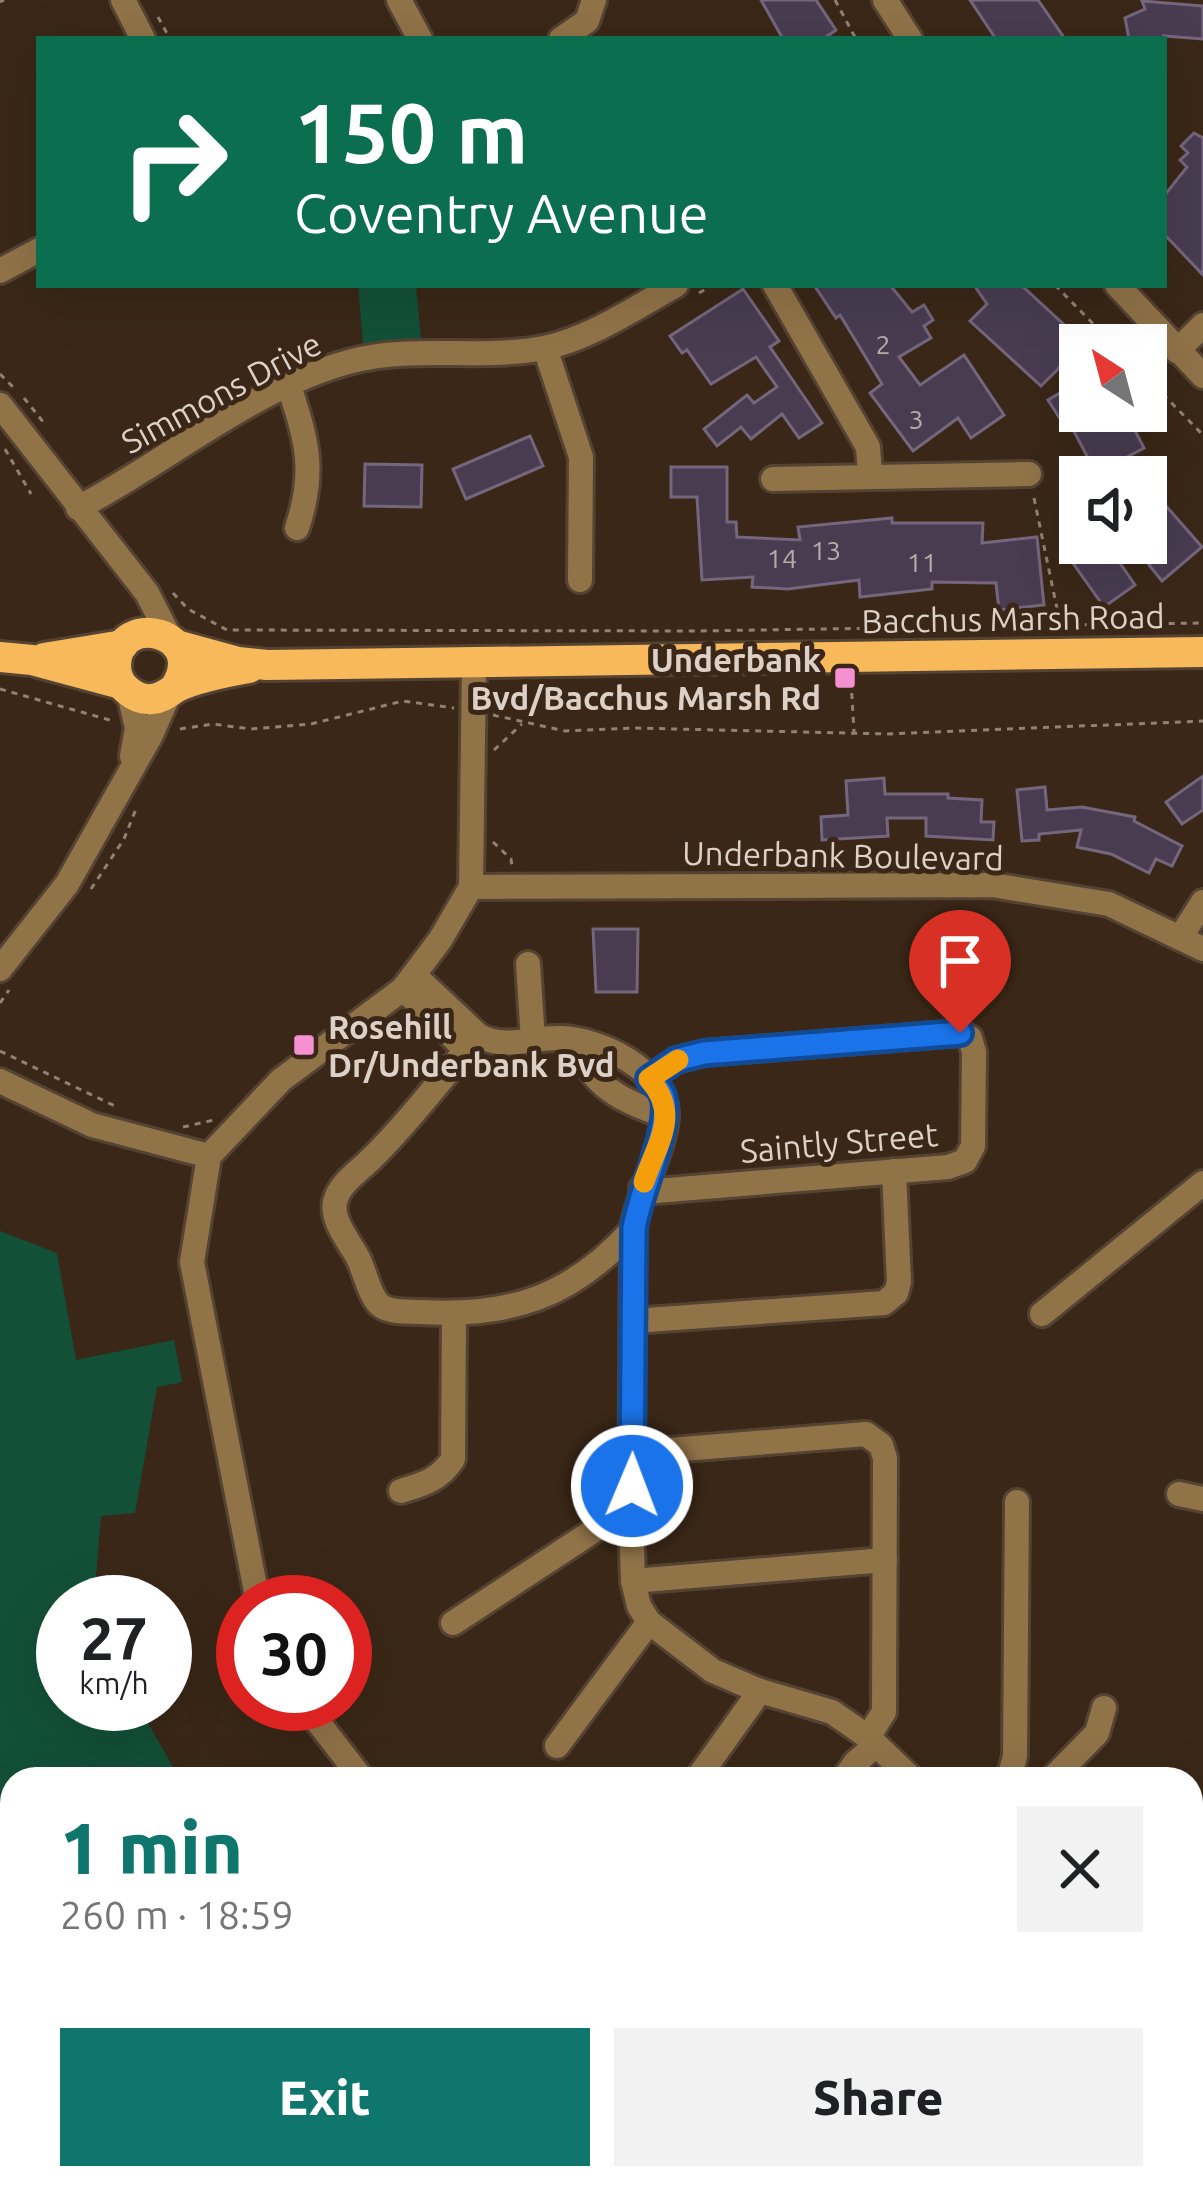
<!DOCTYPE html>
<meta charset="utf-8">
<style>
:root{--surface:#fff;--page:#f2f2f2;--text:#202124;--muted:#757577;--accent:#0f766e}
body{margin:0;font-family:Ubuntu,sans-serif;background:var(--page);color:var(--text);height:100vh;display:flex;flex-direction:column;font-size:45px;white-space:nowrap}
*{box-sizing:border-box;margin:0}
p{font-size:39px;color:var(--muted)}
.icon{flex:none;width:66px;height:66px;fill:none;stroke:currentColor;stroke-width:2;stroke-linecap:round;stroke-linejoin:round}
.map{position:relative;flex:1;overflow:hidden}
.panel{position:absolute;left:0px;top:1767px;width:1203px;height:423px;display:flex;flex-direction:column;background:var(--surface);border-radius:36px 36px 0 0;box-shadow:0 12px 48px #0002}
.panel>*{flex:none}
.top-card{position:absolute;left:36px;top:36px;width:1131px;height:252px;border-radius:0px;box-shadow:0 12px 48px #0002;background:#0b6e4f;color:#fff;overflow:hidden}
.needle{width:78px;rotate:324deg}
.controls{position:absolute;left:1059px;top:324px;display:grid;gap:24px}
.controls a{display:grid;place-items:center;width:108px;height:108px;border-radius:0px;background:var(--surface);box-shadow:0 12px 48px #0002;font-size:60px}
.speed{position:absolute;left:36px;top:1575px;display:flex;gap:24px;font-size:60px;font-weight:700;text-align:center}
.speed>*{display:grid;place-content:center;width:156px;height:156px;border-radius:50%;background:var(--surface);box-shadow:0 12px 48px #0002;line-height:1}
.speed small{font-size:30px;font-weight:400}
.speed .limit{border:18px solid #d22;background:#fff;color:#111}
.pin{position:absolute;display:grid;place-items:center;width:102px;height:102px;color:#fff;margin:-123px -51px;border-radius:50% 50% 50% 0;rotate:-45deg;box-shadow:0 0 12px #0007}
.pin .icon{rotate:45deg}
.me{position:absolute;width:132px;margin:-66px;rotate:1deg;stroke-linejoin:round;filter:drop-shadow(0 0 9px #0008)}
.turn{display:flex;align-items:center;gap:42px;height:252px;padding:0 60px;font-size:54px}
.turn .icon{width:156px;height:156px;stroke-width:2.5}
.turn b{display:block;font-size:84px;line-height:102px}
.round{display:grid;place-items:center;flex:none;width:126px;height:126px;border-radius:0px;background:var(--page)}
.head{display:flex;align-items:center;justify-content:space-between;height:204px;padding:0 60px}
h1{font-size:72px;font-weight:800;line-height:90px;color:var(--accent)}
.action{display:flex;gap:24px;margin-top:auto;padding:24px 60px}
.action a{flex:1;height:138px;border-radius:0px;background:var(--accent);color:#fff;font-size:48px;font-weight:800;line-height:138px;text-align:center}
.action a+a{background:var(--page);color:var(--text)}
.map>svg:first-child{display:block}
.green{fill:#135038}
.building{fill:#493c51;stroke:#74667d;stroke-width:3}
.lines{fill:none;stroke-linecap:round;stroke-linejoin:round}
.minor-casing{stroke:#544233;stroke-width:30}
.major-casing{stroke:#544233;stroke-width:36}
.path{stroke:#918275;stroke-width:3;stroke-dasharray:6 6;stroke-linecap:butt}
.minor{stroke:#917348;stroke-width:24}
.major{stroke:#f7b95a;stroke-width:30}
.route-casing{stroke:#114b97;stroke-width:30}
.route{stroke:#1a73e8;stroke-width:21}
.slow{stroke:#f59e0b;stroke-width:21}
.poi-dot{fill:#f590d1;stroke:#3a2717;stroke-width:4.5}
.labels{text-anchor:middle;dominant-baseline:central;stroke-width:10;stroke-linejoin:round;paint-order:stroke}
.number-label{font-size:27px;fill:#b8acaa}
.street-label{font-size:33px;fill:#ddd1c7;stroke:#3a2717}
.poi-label{font-size:33px;font-weight:bold;fill:#ddd1c7;stroke:#3a2717;text-anchor:end}
</style>
<div class="map">
<svg width="1203" height="2188" viewBox="0 0 1203 2188">
<rect width="100%" height="100%" fill="#3a2717"/>
<!-- green -->
<g class="green">
<path d="M358 285H416L421 339 363 344Z"/>
<path d="M0 1231 57 1253 76 1360 174 1340 182 1382 157 1387 135 1513 101 1516 94 1602H63V1704H137L180 1779H12V2178H535L548 2188H0Z"/>
</g>
<!-- building -->
<g class="building">
<path d="M761 0H816L836 30 823 39H783Z"/>
<path d="M970 0H1038L1065 39H996Z"/>
<path d="M1142 1 1203 6V39L1164 36 1165 39H1129L1125 18 1145 9Z"/>
<path d="M1194 133 1203 138V275L1164 234V196L1187 167 1180 160 1188 153 1181 146Z"/>
<path d="M814 285H890L912 312 924 305 933 320 924 326 931 338 899 357 920 385 964 355 1004 415 971 438 958 418 913 451 870 393 882 384 840 315 836 318Z"/>
<path d="M974 285H1021L1084 343 1041 386 970 321 987 304Z"/>
<path d="M743 289 779 341 770 347 822 423 799 438 782 414 751 439 741 427 717 446 704 429 747 395 754 403 777 387 756 357 711 384 687 350 682 353 670 336Z"/>
<path d="M1080 381V411H1125L1144 448 1096 473 1069 422 1064 425 1048 400Z"/>
<path d="M530 436 543 466 466 499 453 469Z"/>
<path d="M365 464 422 465 421 507 364 506Z"/>
<path d="M671 467H727V522H736L737 537 800 540 798 527 892 518V523H983L982 543 1037 537 1044 605 999 610 996 583 932 582V589L860 597 859 580 788 589 752 587 753 577 702 580 697 497H671Z"/>
<path d="M1146 483 1202 547 1162 581 1149 565 1158 557 1146 543Z"/>
<path d="M1086 543H1106L1135 585 1104 607 1068 556Z"/>
<path d="M1203 776V810L1182 824 1166 802Z"/>
<path d="M884 778 885 794H948V798L982 800 981 822H994L993 840 926 836V818H887L888 836 822 840 821 817 848 815 846 781Z"/>
<path d="M1045 787 1047 810 1082 807 1135 817 1134 821 1182 846 1172 866 1156 859 1149 873 1111 854 1077 847 1081 830 1039 834V840L1022 841 1017 790Z"/>
<path d="M593 929H638L637 992H596Z"/>
</g>
<g class="lines">
<!-- minor casing -->
<g class="minor-casing">
<g id="minor">
<path d="M123 0 143 39"/>
<path d="M399 0 420 39"/>
<path d="M885 0 910 39"/>
<path d="M561 39 587 21 594 0"/>
<path d="M0 271 39 250"/>
<path d="M775 285 868 447 870 474"/>
<path d="M1117 285 1203 376"/>
<path d="M545 348 581 457 580 580"/>
<path d="M1177 351 1203 325"/>
<path d="M289 386C307 441 316 471 297 528"/>
<path d="M0 405 147 593 170 638"/>
<path d="M773 479 1029 474"/>
<path d="M78 508C168 461 253 387 352 361 413 345 481 360 544 348 589 339 635 308 676 285"/>
<path d="M129 693 137 728 132 756"/>
<path d="M471 887 992 885 1109 904 1203 949"/>
<path d="M1180 938 1203 902"/>
<path d="M528 964 533 1040"/>
<path d="M0 969 67 884 151 735 170 692"/>
<path d="M415 976 479 1036C506 1050 532 1037 561 1038 599 1039 664 1069 666 1113 667 1144 638 1193 633 1229L631 1518 633 1581 639 1606 649 1622 713 1671 760 1691 832 1712 868 1737 912 1779"/>
<path d="M403 989 466 1050"/>
<path d="M479 1036C442 1076 410 1122 370 1160 358 1172 339 1184 335 1202 331 1222 351 1243 359 1260 365 1273 369 1292 377 1302 387 1314 407 1311 421 1312 511 1317 572 1297 633 1229"/>
<path d="M573 1040C593 1087 620 1101 666 1116"/>
<path d="M0 1081 92 1125 209 1156"/>
<path d="M642 1188 656 1191 948 1167 965 1161 973 1146 974 1052 970 1038 960 1033 705 1053 676 1060 649 1079"/>
<path d="M1042 1314 1203 1183"/>
<path d="M633 1321 884 1303 896 1293 899 1282 894 1171"/>
<path d="M634 1453 866 1434 881 1445 885 1458 884 1712 868 1737"/>
<path d="M401 1491C424 1484 439 1480 453 1459L454 1314"/>
<path d="M1179 1494 1203 1499"/>
<path d="M633 1581 885 1560"/>
<path d="M258 1602 192 1262 209 1156 281 1080 403 989 440 940 471 887 474 664"/>
<path d="M453 1623 607 1522 631 1518"/>
<path d="M304 1704 362 1779"/>
<path d="M557 1746 649 1622"/>
<path d="M697 1779 760 1691"/>
<path d="M844 1779 855 1763 875 1746"/>
<path d="M1009 1779 1015 1756 1017 1502"/>
<path d="M1052 1779 1097 1733 1104 1708"/>
<path d="M1191 1822 1203 1812"/>
<path d="M1191 2001 1203 1991"/>
<path d="M1191 2035 1203 2048"/>
<path d="M1191 2106 1203 2098"/>
<path d="M691 2178 695 2188"/>
<path d="M961 2178 968 2188"/>
<path d="M1129 2178 1135 2188"/>
<path d="M1063 2188 1079 2178"/>
</g>
</g>
<!-- major casing -->
<g class="major-casing">
<g id="major">
<path d="M176 645 238 662 267 665 1203 652"/>
<path d="M0 657 32 660 121 684"/>
<path d="M44 658 123 645"/>
<path d="M174 689C212 632 117 609 116 665 116 675 120 684 127 690 134 696 143 700 152 699 163 698 169 692 177 687 199 677 226 672 249 668"/>
</g>
</g>
<!-- path -->
<g class="path">
<path d="M835 0 856 39"/>
<path d="M0 2 4 0"/>
<path d="M158 17 170 39"/>
<path d="M1055 285 1114 345"/>
<path d="M699 293 713 285"/>
<path d="M0 374 13 387"/>
<path d="M1146 377 1203 435"/>
<path d="M24 398 44 423"/>
<path d="M5 449 31 494"/>
<path d="M1034 498 1060 623"/>
<path d="M173 593 188 609 227 630 697 631 1203 623"/>
<path d="M851 681 854 732"/>
<path d="M0 689 113 721"/>
<path d="M493 715 565 731 633 728 888 734 1203 721"/>
<path d="M180 729 213 724 251 729 311 724 403 701 454 708"/>
<path d="M494 750 522 724"/>
<path d="M493 842 511 859 512 867"/>
<path d="M91 889 124 839 136 809"/>
<path d="M0 1003 9 990"/>
<path d="M0 1051 117 1107"/>
<path d="M183 1127 214 1120"/>
</g>
<!-- minor -->
<use href="#minor" class="minor"/>
<!-- major -->
<use href="#major" class="major"/>
</g>
<g class="lines">
<!-- route casing -->
<g class="route-casing">
<path id="route" d="M632 1486 634 1229C638 1195 675 1120 662 1094 660 1088 653 1084 649 1079L676 1060 704 1053 960 1033"/>
</g>
<!-- route -->
<use href="#route" class="route"/>
<!-- slow -->
<path class="slow" d="M644 1182C657 1143 681 1114 649 1079L678 1060"/>
</g>
<!-- markers -->
<g class="poi-dot">
<rect x="833" y="666" width="24" height="24" rx="6"/>
<rect x="292" y="1033" width="24" height="24" rx="6"/>
</g>
<g class="labels">
<!-- number labels -->
<g class="number-label">
<text x="883" y="344">2</text>
<text x="916" y="419">3</text>
<text x="826" y="550">13</text>
<text x="782" y="558">14</text>
<text x="922" y="562">11</text>
</g>
<!-- street labels -->
<g class="street-label">
<text transform="translate(221 392) rotate(-28)">Simmons Drive</text>
<text transform="translate(1013 618) rotate(-1)">Bacchus Marsh Road</text>
<text transform="translate(843 855) rotate(1)">Underbank Boulevard</text>
<text transform="translate(839 1142) rotate(-5)">Saintly Street</text>
</g>
<!-- poi labels -->
<g class="poi-label">
<text x="821" y="659">Underbank<tspan x="821" dy="38">Bvd/Bacchus Marsh Rd</tspan></text>
<text x="328" y="1026" text-anchor="start">Rosehill<tspan x="328" dy="38">Dr/Underbank Bvd</tspan></text>
</g>
</g>
</svg>
<div class="controls">
<a><svg class="needle" viewBox="-14 -14 28 28"><path d="M0-13l5 13h-10z" fill="#e53935"/><path d="M0 13l5-13h-10z" fill="#757577"/></svg></a>
<a><svg class="icon" aria-label="sound" viewBox="0 0 24 24"><path d="M4 9h4l5-4v14l-5-4H4zM17 9q2 3 0 6"/></svg></a>
</div>
<div class="speed"><div>27<small>km/h</small></div><div class="limit">30</div></div>
<div class="pin" style="left:960px;top:1033px;background:#d93025"><svg class="icon" aria-label="arrive" viewBox="0 0 24 24"><path d="M6 21V4h12l-3 4 3 4H6"/></svg></div>
<svg class="me" style="left:632px;top:1486px" viewBox="-20 -20 40 40"><circle r="17" fill="#1a73e8" stroke="#fff" stroke-width="3"/><path d="M0-11L8 9 0 5-8 9z" fill="#fff"/></svg>
<div class="top-card">
<div class="turn"><svg class="icon" aria-label="right" viewBox="0 0 24 24"><path d="M7 20v-9h11M14 6l5 5-5 5"/></svg><div><b>150 m</b>Coventry Avenue</div></div>
</div>
<section class="panel">
<div class="head"><div><h1>1 min</h1><p>260 m · 18:59</p></div><a class="round"><svg class="icon" aria-label="close" viewBox="0 0 24 24"><path d="M6 6l12 12M18 6L6 18"/></svg></a></div>
<div class="action"><a>Exit</a><a>Share</a></div>
</section>
</div>
